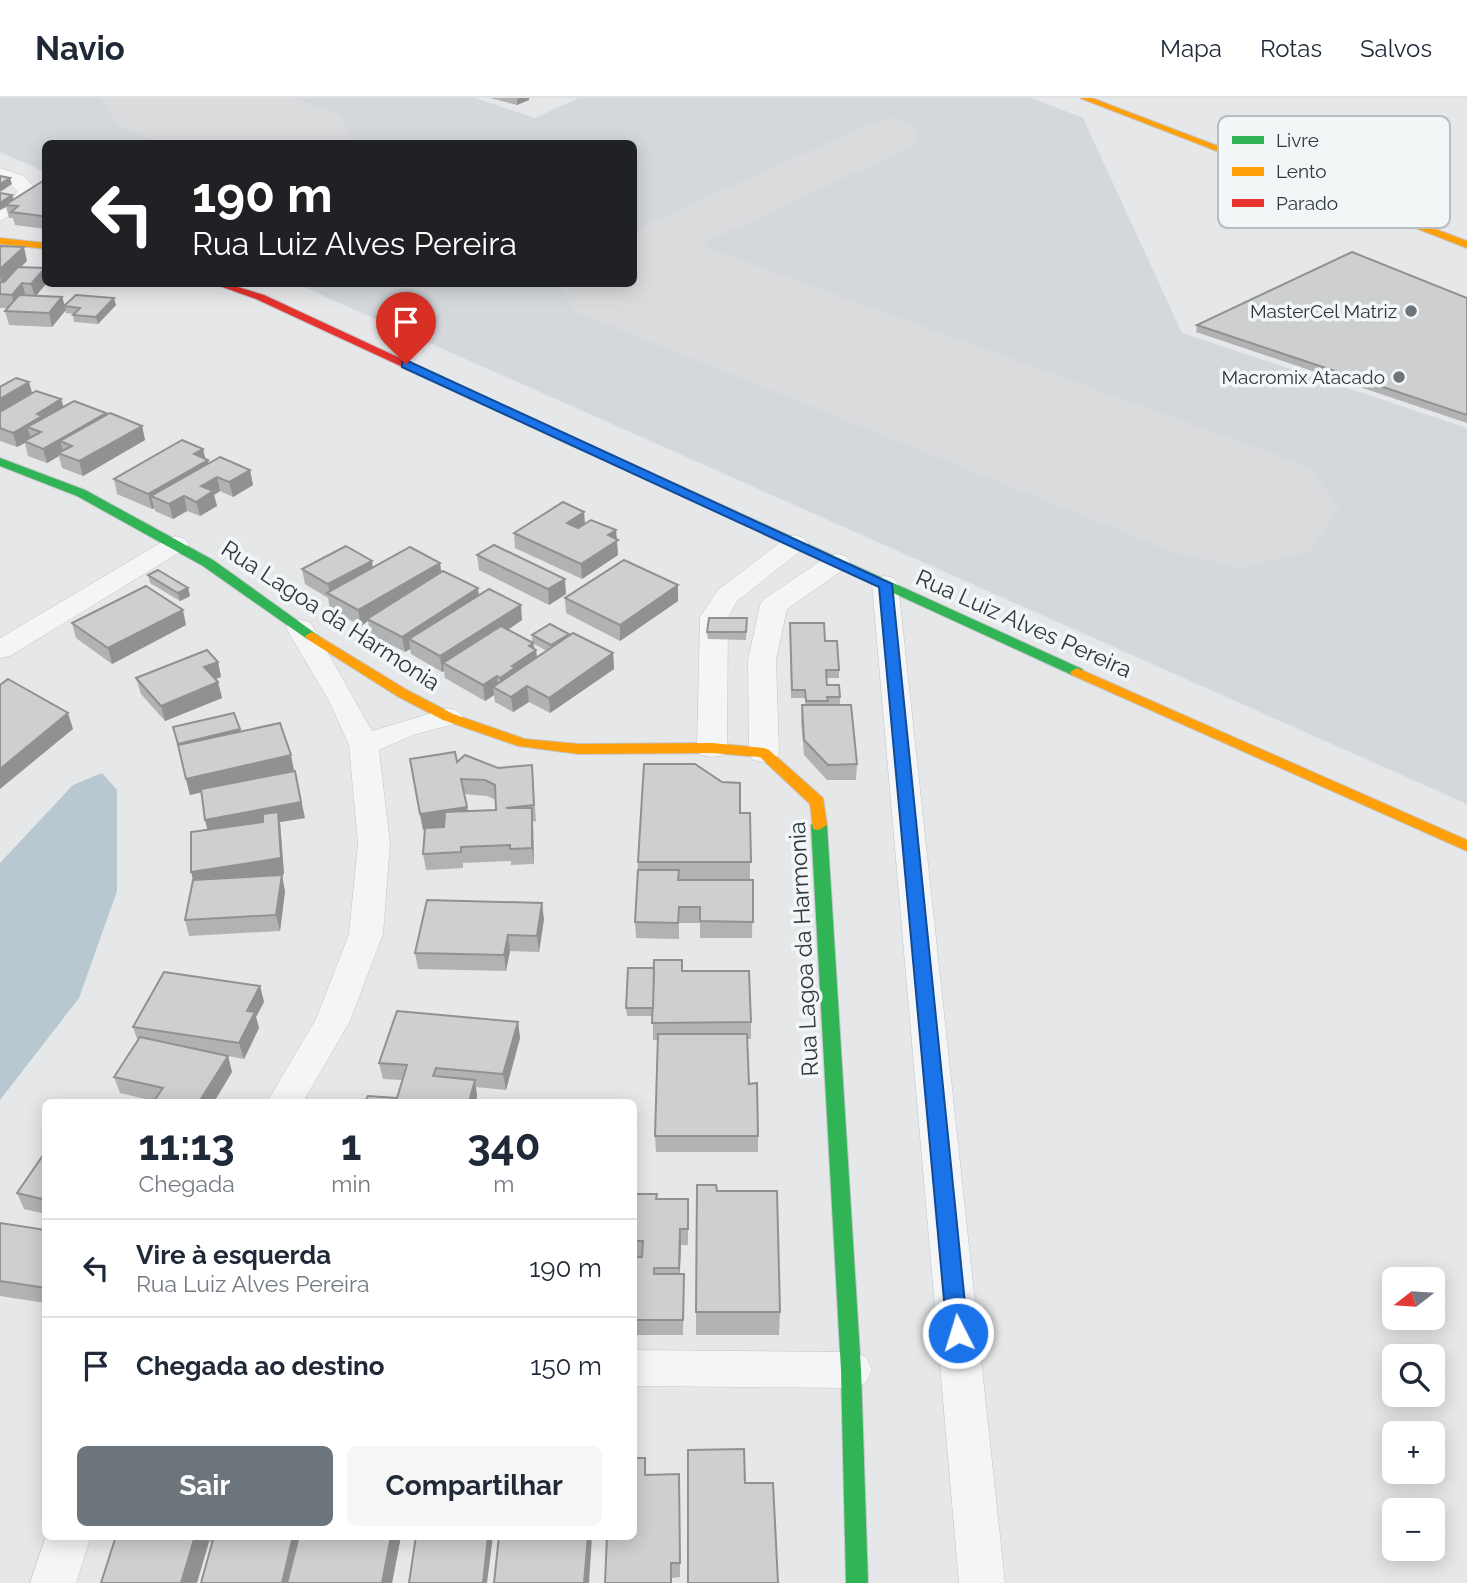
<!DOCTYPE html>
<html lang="pt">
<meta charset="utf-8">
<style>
:root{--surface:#fff;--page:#f6f6f7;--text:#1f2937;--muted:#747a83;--line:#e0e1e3;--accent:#6d757c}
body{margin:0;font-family:Raleway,sans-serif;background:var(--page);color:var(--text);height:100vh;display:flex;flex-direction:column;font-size:26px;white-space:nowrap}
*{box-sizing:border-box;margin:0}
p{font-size:23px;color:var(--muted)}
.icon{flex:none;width:38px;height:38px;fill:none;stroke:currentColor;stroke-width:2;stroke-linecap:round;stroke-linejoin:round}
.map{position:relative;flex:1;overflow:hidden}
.panel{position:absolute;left:42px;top:1001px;width:595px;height:441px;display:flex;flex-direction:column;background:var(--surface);border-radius:10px;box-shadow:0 4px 18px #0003}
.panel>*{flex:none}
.hud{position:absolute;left:42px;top:42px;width:595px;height:147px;border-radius:10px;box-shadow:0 4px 18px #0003;background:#202124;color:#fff;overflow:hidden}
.needle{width:46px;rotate:253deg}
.buttons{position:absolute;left:1382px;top:1169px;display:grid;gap:14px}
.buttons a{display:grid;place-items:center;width:63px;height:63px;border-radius:10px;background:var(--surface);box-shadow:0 4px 18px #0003;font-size:35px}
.pin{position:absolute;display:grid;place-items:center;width:60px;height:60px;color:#fff;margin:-72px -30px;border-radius:50% 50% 50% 0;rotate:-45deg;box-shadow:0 0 7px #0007}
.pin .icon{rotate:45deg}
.me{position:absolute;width:77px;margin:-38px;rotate:355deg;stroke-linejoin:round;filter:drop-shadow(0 0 5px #0008)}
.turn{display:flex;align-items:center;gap:24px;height:147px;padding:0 35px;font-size:32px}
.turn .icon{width:91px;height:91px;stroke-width:2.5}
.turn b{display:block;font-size:49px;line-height:60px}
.eta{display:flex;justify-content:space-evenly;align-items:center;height:119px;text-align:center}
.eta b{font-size:42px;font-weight:700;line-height:49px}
.button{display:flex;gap:14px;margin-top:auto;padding:14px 35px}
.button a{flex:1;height:80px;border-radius:10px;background:var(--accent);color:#fff;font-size:28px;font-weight:700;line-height:80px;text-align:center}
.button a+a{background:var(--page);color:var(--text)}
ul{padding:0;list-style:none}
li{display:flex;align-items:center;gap:21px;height:98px;padding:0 35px;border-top:2px solid var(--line)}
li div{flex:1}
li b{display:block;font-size:26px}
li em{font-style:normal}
header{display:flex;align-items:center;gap:42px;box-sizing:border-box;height:98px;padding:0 35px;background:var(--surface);border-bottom:2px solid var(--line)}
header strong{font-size:33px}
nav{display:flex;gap:38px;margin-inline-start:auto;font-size:24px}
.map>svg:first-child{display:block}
.built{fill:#d4d7dc}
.water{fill:#b7c8d0}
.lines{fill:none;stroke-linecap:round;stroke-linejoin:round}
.taxiway{fill:#d9dbdd;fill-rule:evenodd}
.runway{fill:#d9dbdd;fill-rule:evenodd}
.street-casing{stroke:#c3c5c7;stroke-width:1}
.fast-casing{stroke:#c3c5c7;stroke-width:2}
.slow-casing{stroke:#c3c5c7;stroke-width:2}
.jam-casing{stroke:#c3c5c7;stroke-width:2}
.street{fill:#f4f5f6;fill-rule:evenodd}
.fast{fill:#30b455;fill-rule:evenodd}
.slow{fill:#ff9f0a;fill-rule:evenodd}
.jam{fill:#e5322d;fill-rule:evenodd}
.wall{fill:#b0b2b4;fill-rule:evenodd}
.shaded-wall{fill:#909192}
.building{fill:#cdcfd1;stroke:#909192;stroke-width:2}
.route{fill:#1a73e8;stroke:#114b97;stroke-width:2}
.poi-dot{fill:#6d757c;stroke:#f3f6f7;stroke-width:2.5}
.labels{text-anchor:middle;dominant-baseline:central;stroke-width:7;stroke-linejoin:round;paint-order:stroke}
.far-poi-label{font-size:19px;fill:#2d3841;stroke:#f3f6f7;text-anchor:end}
.street-label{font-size:23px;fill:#2d3841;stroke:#f3f6f7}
.key{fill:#f3f6f7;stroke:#b8bdc0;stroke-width:2}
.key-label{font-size:19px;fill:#2d3841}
</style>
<header>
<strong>Navio</strong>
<nav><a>Mapa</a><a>Rotas</a><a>Salvos</a></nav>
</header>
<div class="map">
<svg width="1467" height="1485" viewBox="0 0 1467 1485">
<rect width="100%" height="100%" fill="#e5e7e9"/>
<!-- built -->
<path class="built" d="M0 0H475L535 20 579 0H1032L1083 20 1182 235 1467 330V706L297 186H634V46H46L45 74 0 54Z"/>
<!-- water -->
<path class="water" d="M102 675 117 692V793L79 900 0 1002V765L73 687Z"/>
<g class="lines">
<!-- taxiway -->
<path class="taxiway" d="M891 20 911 25 919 37 911 49 656 168 634 174V132L871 25Z"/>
<!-- runway -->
<g class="runway">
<path d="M100 0H295L338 16 358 46H161L120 29Z"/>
<path d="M634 130 692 144 1310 369 1339 411 1310 453 1240 470 1170 453 576 214 557 186H634Z"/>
</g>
<!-- street casing -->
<g class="street-casing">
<g id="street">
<path d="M0 70 24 78 37 92 29 107 0 123V108L14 100 17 93 10 86 0 82Z"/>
<path d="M795 437 804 440 808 445 804 450 737 503 728 519 727 650 723 657 712 659 701 657 697 650 700 519 718 492 786 440Z"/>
<path d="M176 438 185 441 189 446 185 451 10 558 0 560V540L167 441Z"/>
<path d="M837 456 846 458 850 464 846 470 787 511 776 562 779 655 775 662 764 664 753 662 749 655 748 562 760 507 764 501 828 458Z"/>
<path d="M885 478 894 480 898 486 1005 1485H959L872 486 876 480Z"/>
<path d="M300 522 310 524 314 530 372 633 448 610 458 613 463 619 458 625 413 637 379 652 390 746 383 836 350 923 303 1004H267L316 921 349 836 358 746 349 647 329 603 286 530 290 524Z"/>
<path d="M634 1252 851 1254 866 1259 872 1272 866 1285 851 1290 634 1288Z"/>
<path d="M46 1438H91L76 1485H30Z"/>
</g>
</g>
<!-- fast casing -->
<g class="fast-casing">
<g id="fast">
<path d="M564 335 1082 571 1084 574 1077 578 1072 577 560 342 558 339Z"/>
<path d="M0 360 85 392 213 462 319 538 312 542 307 541 203 468 77 398 0 368Z"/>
<path d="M819 722 827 727 861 1272 868 1485H846L841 1272 811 727Z"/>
</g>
</g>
<!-- slow casing -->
<g class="slow-casing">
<g id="slow">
<path d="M1080 0H1092L1467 143V150Z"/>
<path d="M0 140 46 145V151L0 146Z"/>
<path d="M312 534 407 592 453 616 525 641 579 646 712 645 764 650 769 652 823 700 827 727 819 732 813 731 810 706 760 659 712 655 579 656 518 648 443 622 397 598 307 541 305 538Z"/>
<path d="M1077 570 1467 742V753L1072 577 1070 574Z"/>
</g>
</g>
<!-- jam casing -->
<g class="jam-casing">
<path id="jam" d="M214 186H228L264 197 570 339 564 343 560 342 256 201Z"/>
</g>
<!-- street -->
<use href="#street" class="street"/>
<!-- fast -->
<use href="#fast" class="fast"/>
<!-- slow -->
<use href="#slow" class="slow"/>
<!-- jam -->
<use href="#jam" class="jam"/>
</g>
<!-- wall -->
<g class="wall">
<path d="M490 0H529V2L517 7Z"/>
<path d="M46 81V131L15 127 13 120H9L6 109 0 112V95L12 97 13 102Z"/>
<path d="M0 148 27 163 21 169 45 170 36 197 62 199 65 208 116 207 98 226 74 224 73 217V216L66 215 65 212 52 229 9 227 5 213 8 210H0Z"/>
<path d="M1467 200V325L1196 234 1197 227Z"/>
<path d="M0 289 61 301 64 309 106 315V318L142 328 145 342 83 378 62 370 59 358 47 365 28 358 25 345 17 349 0 343Z"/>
<path d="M203 351 205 361 208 366 250 372 253 387 233 399 220 393 214 397 217 408 200 418 187 413 173 421 155 413 154 410 152 411 117 396 114 381Z"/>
<path d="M584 414 585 426 616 432 618 457 582 481 515 450 514 435Z"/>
<path d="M477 457 566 496 549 507 479 472Z"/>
<path d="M440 465 441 475 522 522 508 532 532 544V537L569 536V538L613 555 614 571 550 615 529 604 513 614 495 604 494 597 485 603 445 580 444 573 442 574 411 556 410 551 405 554 370 536 368 523 361 528 330 511 328 500 305 486 302 471 373 469ZM534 546 547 553 537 559Z"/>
<path d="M148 477 188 490 190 498 180 503 150 485Z"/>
<path d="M678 487V503L620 543 566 515 565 500Z"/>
<path d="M747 520 746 542 708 541 707 534Z"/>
<path d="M72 525 186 527 112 566 76 540Z"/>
<path d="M790 532 825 543 839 572V580H827V587L840 599V607L857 666 856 682H827L804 657 801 623 802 607H805V600H791Z"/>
<path d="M218 564 221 579 215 581 218 584 222 600 165 623 141 596 136 580Z"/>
<path d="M173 629 240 633 294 672 271 678 305 720 280 724 284 776 274 778 285 793 280 833 189 838 185 822 208 731 201 694 190 697Z"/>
<path d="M457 664 498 670 532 667 536 723 533 724 534 766 511 767V763L463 765V770L426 772 423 756 425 732H423L413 677ZM464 696 487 698 496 702V712L468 713Z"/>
<path d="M740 715H750V782H753L752 840H700V825H679V841L636 840 635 824 638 764Z"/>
<path d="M544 821 539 854 510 853 506 873 418 871 415 855Z"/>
<path d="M682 862 683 873 751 924V941H747L749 986 758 1038V1054H656L655 1038 658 942H653V918H627L626 910 654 870Z"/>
<path d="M260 888 264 904 256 919 259 930 244 961 228 958 232 974 214 1004H155L154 1003 120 995 114 979 138 944 133 929Z"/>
<path d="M518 924 520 940 506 992 476 989 477 998 476 1004H365L397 1000 402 982 383 981 379 965Z"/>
<path d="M46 1053V1116L24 1111 17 1095Z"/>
<path d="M717 1093 780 1214 779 1237H696V1214Z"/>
<path d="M634 1096 657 1101H688V1147H681L680 1176H684L683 1237H634V1159H642H634Z"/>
<path d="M0 1125 46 1132V1205L0 1198Z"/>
<path d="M646 1377 680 1391V1479L672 1480Z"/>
<path d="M116 1438H401L392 1485H201L213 1444Z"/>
</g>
<!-- shaded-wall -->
<g class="shaded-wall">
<path d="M520 0H529V2L517 7V1Z"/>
<path d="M10 80 12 86 0 94V86Z"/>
<path d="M12 97 14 103 5 107 6 109 0 112V105Z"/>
<path d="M46 115V124H43L42 118Z"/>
<path d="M24 149 27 163 2 186 0 178V171Z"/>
<path d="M45 170 46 186 35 199 31 186Z"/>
<path d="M22 185 26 199 15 210 12 197Z"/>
<path d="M62 199 66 212 52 229 49 215Z"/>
<path d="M114 200 116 207 98 226 96 219Z"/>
<path d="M29 284 33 298 0 318V301Z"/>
<path d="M61 301 65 315 27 329 31 341 24 343 25 345 17 349 13 335 37 316Z"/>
<path d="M106 315 109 330 72 348 60 343 64 355H58L59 358 47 365 43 351Z"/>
<path d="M142 328 145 342 83 378 79 363Z"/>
<path d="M203 351 206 363 208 362 211 376 151 398 154 410 152 411 148 396 194 356Z"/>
<path d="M250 372 253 387 233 399 229 384Z"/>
<path d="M217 379 220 393 214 397 217 408 200 418 196 404 201 388Z"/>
<path d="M184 398 187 413 173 421 169 406Z"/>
<path d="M584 414 585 429 568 440 567 425Z"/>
<path d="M616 432 618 457 582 481 581 466 608 437Z"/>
<path d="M372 463 374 478 330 497 328 486Z"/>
<path d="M440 465 442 480 367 521 368 523 361 528 358 512Z"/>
<path d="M565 481 566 496 549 507 548 491Z"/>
<path d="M678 487V503L620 543V527Z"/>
<path d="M188 490 190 498 180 503 178 495Z"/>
<path d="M478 490 480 506 409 541 410 551 405 554 402 539Z"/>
<path d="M521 507 522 522 450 569 443 565 444 573 442 574 440 558Z"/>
<path d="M183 512 186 527 112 566 108 550Z"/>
<path d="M569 536V543L552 555 551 547Z"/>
<path d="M533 545 534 553 536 552 538 567 501 593 500 580 512 568 529 548Z"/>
<path d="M613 555 614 571 550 615 549 600Z"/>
<path d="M218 564 221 579 208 584 204 569Z"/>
<path d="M497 578 498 592 493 589 494 597 485 603 483 587Z"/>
<path d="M218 584 222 600 165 623 161 608Z"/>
<path d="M527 588 529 604 513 614 511 599Z"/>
<path d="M68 615 73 631 0 691V671Z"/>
<path d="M240 631 241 639 180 654 178 646Z"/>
<path d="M291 657 294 672 190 697 186 681Z"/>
<path d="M295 673 305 720 280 724 284 776 195 790 191 774 209 738 205 722Z"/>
<path d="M467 709 469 725 423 732 420 716Z"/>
<path d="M532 710 533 726 534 766 532 750Z"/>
<path d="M282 777 285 793 280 833 276 817Z"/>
<path d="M542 805 544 821 539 854 537 838Z"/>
<path d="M508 837 510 853 506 873 504 857Z"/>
<path d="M260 888 264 904 256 919 259 930 244 961 239 945 247 913Z"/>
<path d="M518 924 520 940 506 992 503 976Z"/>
<path d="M228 958 232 974 214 1004H199Z"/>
<path d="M475 982 477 998 476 1004H469Z"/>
<path d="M680 1131 681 1147 679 1186V1170Z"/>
<path d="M195 1438H207L209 1444 197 1485H181Z"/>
<path d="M293 1438H302L290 1485H282Z"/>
<path d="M391 1438H401L392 1485H382Z"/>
<path d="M488 1438H493L487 1485H483Z"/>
<path d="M588 1438H592L589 1485H584Z"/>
</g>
<!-- building -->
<g class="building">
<path d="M0 78 10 80 0 86Z"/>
<path d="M46 81V115L42 118 11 114 18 108 5 107Z"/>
<path d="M0 95 12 97 0 105Z"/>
<path d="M0 148 24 149 0 171Z"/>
<path d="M1352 154 1467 200V317L1197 227Z"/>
<path d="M18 169 45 170 31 186 22 185 12 197 0 196V184H4Z"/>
<path d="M19 197 62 199 49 215 5 213Z"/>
<path d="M76 197 114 200 96 219 73 217 80 210 64 208Z"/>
<path d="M16 280 29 284 0 301V289Z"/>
<path d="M36 293 61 301 37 316 42 318 13 335 0 330V314Z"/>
<path d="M74 303 106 315 43 351 24 343 41 334 27 329Z"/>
<path d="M110 315 142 328 79 363 58 355 72 348 60 343Z"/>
<path d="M182 342 203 351 194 356 208 362 148 396 114 381Z"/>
<path d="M220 359 250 372 229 384 217 379 201 388 213 393 196 404 184 398 169 406 151 398Z"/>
<path d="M563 404 584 414 567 425 578 430 591 422 616 432 608 437 618 442 581 466 514 435Z"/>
<path d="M494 447 565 481 548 491 477 457Z"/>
<path d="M346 448 372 463 328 486 302 471Z"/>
<path d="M410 449 440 465 358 512 327 495Z"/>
<path d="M624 462 678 487 620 527 565 500Z"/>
<path d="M158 472 188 490 178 495 148 477Z"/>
<path d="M443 473 478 490 402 539 367 521Z"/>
<path d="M146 488 183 512 108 550 72 525Z"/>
<path d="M489 491 521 507 440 558 409 541Z"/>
<path d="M709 520H747L746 534H707Z"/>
<path d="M790 525H824L825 543H837L839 572H826L827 587H839L840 599H827L828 603H806L805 592H792Z"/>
<path d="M550 526 569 536 551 547 532 537Z"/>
<path d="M501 528 533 545 529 548 536 552 512 568 516 569 500 580 497 578 483 587 443 565Z"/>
<path d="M573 535 613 555 549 600 527 588 511 599 493 589Z"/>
<path d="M207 552 218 564 204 569 218 584 161 608 136 580Z"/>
<path d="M8 581 68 615 0 671V587Z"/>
<path d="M802 607H851L857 666 828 667 804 642Z"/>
<path d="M234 615 240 631 178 646 173 629Z"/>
<path d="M280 625 291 657 186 681 178 647Z"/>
<path d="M455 654 457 664 465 657 498 670 532 667 534 707 506 710H532V750L510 751V747L461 749V754L423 756 425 730 444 729 445 714 496 712 495 687 485 682 461 681 467 709 420 716 410 661Z"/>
<path d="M644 666H695L722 684 740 685V715H750L751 764H638Z"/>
<path d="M295 673 301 704 205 722 201 691Z"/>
<path d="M278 714 281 760 191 774V734L263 724V716Z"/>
<path d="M638 772H679L678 782H753V824L700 823V809H679L678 825 635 824Z"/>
<path d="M282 777 276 817 185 822 193 782Z"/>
<path d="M427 802 542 805 537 838 508 837 504 857 415 855Z"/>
<path d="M654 862H682V873H749L751 924 652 925Z"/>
<path d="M628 870H654L653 910H626Z"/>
<path d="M164 874 260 888 247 913 255 914 239 945 133 929Z"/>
<path d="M397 913 518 924 503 976 436 970 433 978 475 982 469 1004H365L368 998 397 1000 407 967 379 965Z"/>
<path d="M658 936H747L749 986 757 985 758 1038H655Z"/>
<path d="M140 939 228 958 199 1004H161L154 1003 163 990 114 979Z"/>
<path d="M46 1053V1102L17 1095Z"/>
<path d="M697 1087H716L717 1093H777L780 1214H696Z"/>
<path d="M634 1096H657L656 1101H688V1131H680L679 1170H654V1176H684L683 1222H634V1159H642L643 1143H634Z"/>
<path d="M0 1125 46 1132V1190L0 1183Z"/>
<path d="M744 1351 745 1385H773L778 1485H688V1352Z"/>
<path d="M634 1360H645V1377L679 1376 680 1465H671V1485H605L607 1438H634Z"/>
<path d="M116 1438H195L181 1485H101Z"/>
<path d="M214 1438H293L282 1485H201Z"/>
<path d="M299 1438H391L382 1485H287Z"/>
<path d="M416 1438H488L483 1485H409Z"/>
<path d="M499 1438H588L584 1485H494Z"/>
</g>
<!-- route -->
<path class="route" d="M402 264H410L892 486 968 1235 965 1242 958 1244 950 1242 947 1235 879 489 402 269Z"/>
<!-- markers -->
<g class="poi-dot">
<circle cx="1411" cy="213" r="7"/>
<circle cx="1399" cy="279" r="7"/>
</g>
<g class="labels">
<!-- far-poi labels -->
<g class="far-poi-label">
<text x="1397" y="213">MasterCel Matriz</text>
<text x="1385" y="279">Macromix Atacado</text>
</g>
<!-- street labels -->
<g class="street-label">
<text transform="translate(331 517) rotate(33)">Rua Lagoa da Harmonia</text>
<text transform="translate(1024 525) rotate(24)">Rua Luiz Alves Pereira</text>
<text transform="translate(803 851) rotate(-93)">Rua Lagoa da Harmonia</text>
</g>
</g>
<!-- legend -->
<rect x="1218" y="18" width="232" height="112" rx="10" class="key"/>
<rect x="1232" y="38" width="32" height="8" fill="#30b455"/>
<rect x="1232" y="69" width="32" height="9" fill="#ff9f0a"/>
<rect x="1232" y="101" width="32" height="8" fill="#e5322d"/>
<g class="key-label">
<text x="1276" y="49">Livre</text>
<text x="1276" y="80">Lento</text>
<text x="1276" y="112">Parado</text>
</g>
</svg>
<div class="buttons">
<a><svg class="needle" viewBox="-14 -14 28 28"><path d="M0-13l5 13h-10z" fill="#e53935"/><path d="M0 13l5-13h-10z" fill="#747a83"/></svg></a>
<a><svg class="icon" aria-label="search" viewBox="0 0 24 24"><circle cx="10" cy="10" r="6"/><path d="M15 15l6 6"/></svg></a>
<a>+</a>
<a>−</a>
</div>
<div class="pin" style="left:406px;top:266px;background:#d93025"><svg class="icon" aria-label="arrive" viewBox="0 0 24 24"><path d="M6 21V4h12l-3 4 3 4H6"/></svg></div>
<svg class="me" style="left:958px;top:1235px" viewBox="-20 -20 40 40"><circle r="17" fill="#1a73e8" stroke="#fff" stroke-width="3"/><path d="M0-11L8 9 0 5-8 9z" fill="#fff"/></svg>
<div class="hud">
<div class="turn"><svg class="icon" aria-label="left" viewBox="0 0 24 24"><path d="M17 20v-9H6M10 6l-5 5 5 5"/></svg><div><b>190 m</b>Rua Luiz Alves Pereira</div></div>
</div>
<section class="panel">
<div class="eta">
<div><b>11:13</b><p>Chegada</p></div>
<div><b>1</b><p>min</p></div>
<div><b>340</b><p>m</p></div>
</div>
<ul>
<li><svg class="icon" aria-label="left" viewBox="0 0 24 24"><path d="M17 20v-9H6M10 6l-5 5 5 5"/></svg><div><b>Vire à esquerda</b><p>Rua Luiz Alves Pereira</p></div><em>190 m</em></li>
<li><svg class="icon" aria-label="arrive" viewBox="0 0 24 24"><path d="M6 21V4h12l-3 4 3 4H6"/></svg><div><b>Chegada ao destino</b></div><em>150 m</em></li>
</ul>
<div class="button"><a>Sair</a><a>Compartilhar</a></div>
</section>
</div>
